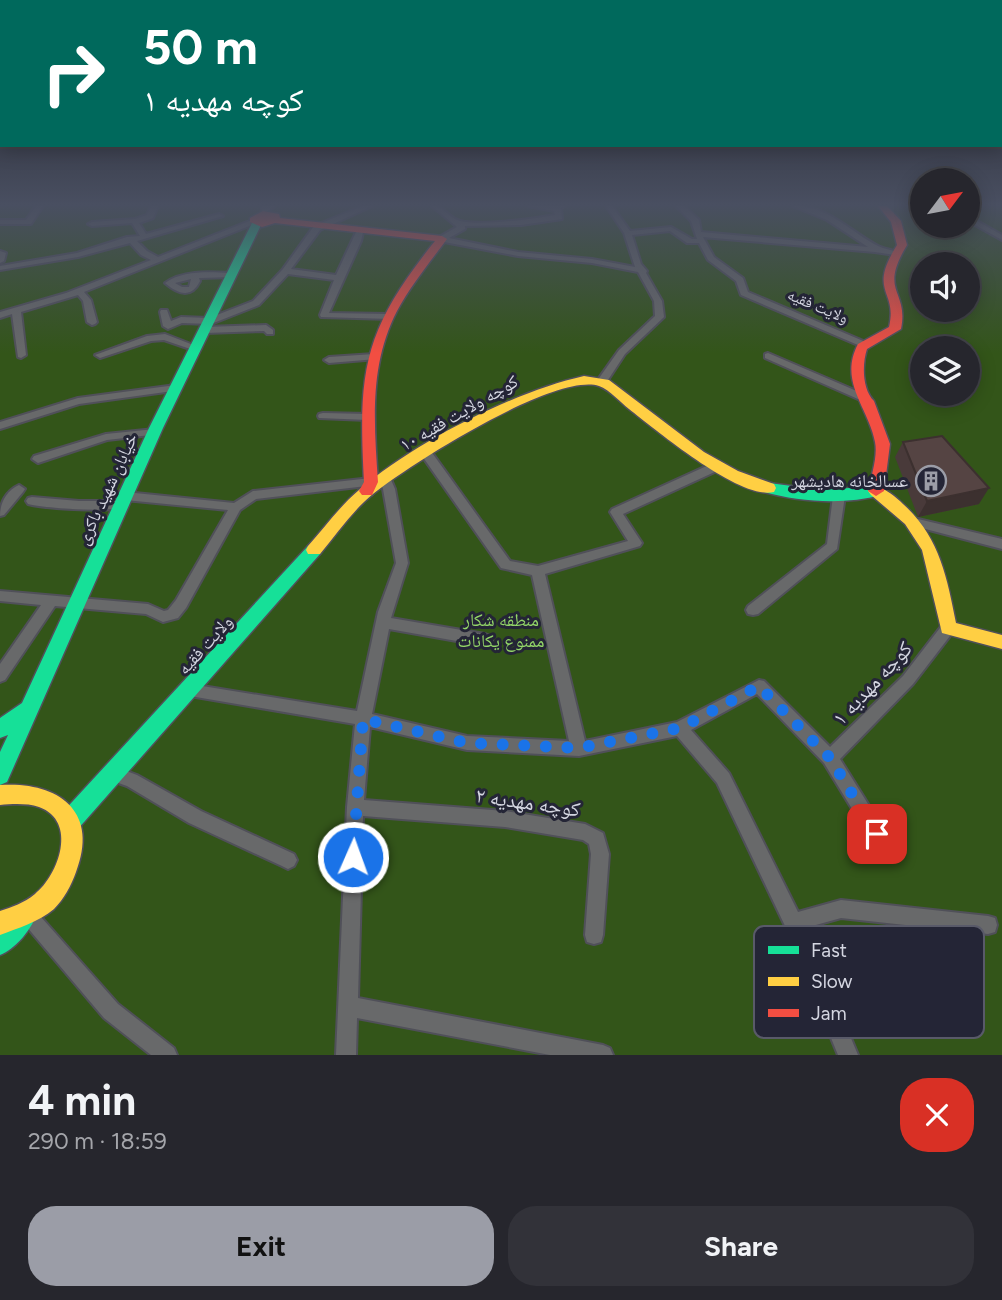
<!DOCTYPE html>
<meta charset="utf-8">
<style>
:root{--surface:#26262d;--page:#323239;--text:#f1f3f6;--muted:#a4a5aa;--line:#424349;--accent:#9b9da7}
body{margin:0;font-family:Figtree,"Noto Naskh Arabic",sans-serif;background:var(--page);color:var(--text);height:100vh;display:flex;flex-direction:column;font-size:26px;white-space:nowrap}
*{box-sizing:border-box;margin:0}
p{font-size:23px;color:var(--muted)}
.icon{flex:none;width:38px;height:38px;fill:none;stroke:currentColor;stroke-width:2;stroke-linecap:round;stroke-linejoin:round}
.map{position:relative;height:1055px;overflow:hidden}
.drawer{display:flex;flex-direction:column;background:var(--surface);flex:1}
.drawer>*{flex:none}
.banner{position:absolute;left:0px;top:0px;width:1003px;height:147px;box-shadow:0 4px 18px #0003,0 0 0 2px var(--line);background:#00695c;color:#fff;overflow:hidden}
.needle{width:46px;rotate:58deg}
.tools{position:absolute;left:910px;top:168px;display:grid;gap:14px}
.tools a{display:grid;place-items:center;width:70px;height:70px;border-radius:50%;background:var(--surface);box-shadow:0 4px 18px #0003,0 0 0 2px var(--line);font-size:35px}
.pin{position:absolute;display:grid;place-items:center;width:60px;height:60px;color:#fff;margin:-30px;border-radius:14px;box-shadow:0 4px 10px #0006}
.me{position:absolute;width:77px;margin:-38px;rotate:2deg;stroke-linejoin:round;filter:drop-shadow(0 0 5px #0008)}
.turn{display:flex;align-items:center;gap:24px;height:147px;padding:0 28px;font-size:32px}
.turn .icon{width:91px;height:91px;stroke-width:2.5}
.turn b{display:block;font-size:49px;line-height:60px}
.round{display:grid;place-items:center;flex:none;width:74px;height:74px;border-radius:28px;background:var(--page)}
.summary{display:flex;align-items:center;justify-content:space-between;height:119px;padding:0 28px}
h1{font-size:42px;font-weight:700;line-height:52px}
.button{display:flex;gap:14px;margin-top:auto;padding:14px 28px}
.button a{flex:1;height:80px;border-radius:28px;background:var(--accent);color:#111;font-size:28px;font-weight:700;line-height:80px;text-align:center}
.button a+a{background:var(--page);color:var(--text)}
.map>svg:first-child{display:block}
.green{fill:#335519;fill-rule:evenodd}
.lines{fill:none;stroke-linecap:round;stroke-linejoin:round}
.street-casing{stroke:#505059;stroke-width:4}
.fast-casing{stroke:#505059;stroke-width:3}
.slow-casing{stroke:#505059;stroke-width:3}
.jam-casing{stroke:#505059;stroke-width:3}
.street{fill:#68696a;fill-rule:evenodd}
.fast{fill:#16e098;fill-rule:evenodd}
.slow{fill:#ffcf43;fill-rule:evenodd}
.jam{fill:#f24e42;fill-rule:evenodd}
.wall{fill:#493a3a}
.shaded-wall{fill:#3c302f}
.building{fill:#554443;stroke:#3c302f;stroke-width:2}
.route{stroke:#1a73e8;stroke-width:12;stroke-dasharray:0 21.6}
.labels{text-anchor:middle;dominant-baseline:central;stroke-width:6;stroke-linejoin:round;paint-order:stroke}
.far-street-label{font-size:16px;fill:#d4d6e1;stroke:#242536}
.street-label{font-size:18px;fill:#d4d6e1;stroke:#242536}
.poi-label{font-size:18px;fill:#d4d6e1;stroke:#242536;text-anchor:end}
.park-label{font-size:18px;fill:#93d668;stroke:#242536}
.near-street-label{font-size:21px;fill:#d4d6e1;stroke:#242536}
.key{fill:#242536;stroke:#595a69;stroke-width:2}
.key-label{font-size:19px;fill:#d4d6e1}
</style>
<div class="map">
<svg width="1002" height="1055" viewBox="0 0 1002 1055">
<rect width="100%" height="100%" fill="#32323c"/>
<!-- green -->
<path class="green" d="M0 206H922V226H968V206H1002V1055H0ZM922 264H968V310H922ZM922 348H968V394H922Z"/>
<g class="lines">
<!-- street casing -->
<g class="street-casing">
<g id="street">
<path d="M36 206H43L31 224H0V220H26Z"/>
<path d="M151 206H158L153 218 139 223 146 234 219 214 223 216 137 241 147 251 158 257 252 220 259 222 84 292 91 300 97 322 95 324 92 325 87 322 83 301 78 295 21 312 26 355 21 358 18 357 12 314 0 318V312L66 293 151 260 141 255 130 243 78 257 0 270V266L77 253 127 237 140 236 132 223 92 226 88 224 92 222 135 219 147 215Z"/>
<path d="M266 206H275L268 211H262V207Z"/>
<path d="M363 206H372L320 230 291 269 336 275 357 230 364 228 361 241 329 313 388 314 391 315V319L321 317 320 315 334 280 288 274 259 305 211 324 182 323 168 329 163 326 160 312 161 310H167L171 321 181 317 209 318 253 301 283 269 314 226Z"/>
<path d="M432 206C444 206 449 218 460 221 480 226 534 219 555 215L554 211 529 206H565L561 208 562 219 521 225 465 226V229L449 238 518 252 592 259 635 267 624 233 606 206H612L630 231 671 227 692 239H697L691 221 676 206H684L699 220 701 232 868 247 827 220 793 206C826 204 851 232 878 246 884 249 893 250 899 253L895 255 875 252 703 237 714 257 743 278 748 292 868 343V347L865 348 741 295 736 281 708 260 699 243H687L670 231 632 235 641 264 647 271 646 273 662 301 664 317 625 354 606 383 602 384 597 381 619 350 655 316 654 301 638 272 592 263 518 256 439 241V237L457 227Z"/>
<path d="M968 216 1002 235V240L968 221Z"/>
<path d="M0 251 6 253 4 261 0 263Z"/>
<path d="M230 273H233V277L199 278 200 281C191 299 178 294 165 283 183 270 209 272 230 273ZM191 279 189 287H182L175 283Z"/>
<path d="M266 325 273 330V334H267L264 331 205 333 200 330 205 327Z"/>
<path d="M165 334 201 348 196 351 164 340 151 341 100 358 95 355 147 336Z"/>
<path d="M768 353 866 395 867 397 866 399H858L765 358V354Z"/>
<path d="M374 354 379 357 377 359 329 363 324 360 329 357Z"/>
<path d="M176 385 181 388 180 390 79 404 0 429V422L78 398Z"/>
<path d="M323 413 368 414 373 417 368 420 319 418 318 416 319 414Z"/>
<path d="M155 429 159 430 160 432 159 434 107 440 38 463 32 459 34 456 106 434Z"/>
<path d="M426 449 430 450 510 561 538 566 628 541 610 512 612 509 711 464 715 463 721 467 719 470 623 514 642 543 640 546 545 574 585 741 677 722 759 680 764 681 830 747 903 676 943 624 948 622 953 624 955 628 953 632 913 684 840 759 883 828 886 834 883 840 877 843 871 840 824 763 757 694 691 730 729 773 798 912 841 900 988 916 995 918 997 925 995 932 988 934 841 918 805 928 858 1055H838L786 928 717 783 677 736 579 756 467 750 370 727 364 800 505 811 585 824 603 833 609 854 603 935 601 942 594 944 587 942 585 935 591 854 589 844 583 840 505 827 363 816 358 998 603 1045 610 1048 613 1055H550L357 1018 356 1055H336L347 807 355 724 190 696 185 695 183 690 185 685 190 684 357 711 378 612 396 563 383 489 379 478 385 474 389 475 395 489 408 563 391 618 485 634 490 636 492 640 490 644 485 646 389 629 372 714 467 736 569 741 532 575 501 568 420 453Z"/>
<path d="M371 478 375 479 377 482 375 485 256 499 240 510 186 608 178 618 163 622 146 614 55 606 5 680 0 682V664L41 605 0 601V591L148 604 164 611 168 610 176 600 228 510 125 500 121 499 119 496 121 493 125 492 234 503 253 491Z"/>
<path d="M19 485 25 489 23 492 4 515 0 516C0 503 6 491 19 485Z"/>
<path d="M839 492 845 496 837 549 758 614 753 615 748 614 746 610 748 606 827 544 833 496Z"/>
<path d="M32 497 79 501H121L127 505C117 514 44 508 28 504L26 501 28 498Z"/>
<path d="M918 519 1002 539V549L914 526 912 523 914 520Z"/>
<path d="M113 766 137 775 201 811 294 854 297 860 294 866 288 869 282 866 189 823 127 786 107 779 105 774 107 769Z"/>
<path d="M27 905 33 908 118 1004 174 1048 177 1055H151L104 1018 21 920 18 914 21 908Z"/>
</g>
</g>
<!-- fast casing -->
<g class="fast-casing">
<g id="fast">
<path d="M257 220 262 223 163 428 7 782 0 785V752L8 735 0 738V718L22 703 149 428 252 223Z"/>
<path d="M769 483 822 490 876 486 884 491 881 495C845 505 800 502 764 492L762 488 764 484Z"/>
<path d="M314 544 320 546 322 550 320 554 77 830 69 833 61 830 58 822 61 814 308 546Z"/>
<path d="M24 904 32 908 36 916C30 931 15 949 0 955V925L16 908Z"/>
</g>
</g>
<!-- slow casing -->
<g class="slow-casing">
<g id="slow">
<path d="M584 376 609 380 704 452 738 471 774 484 776 488 774 492C741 501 656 430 629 409 620 402 610 390 599 386 555 372 409 465 373 494 352 511 337 534 320 554H308L306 550 308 546C325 527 340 506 359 490 415 442 513 392 584 376Z"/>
<path d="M876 486C886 489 896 497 903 504 939 536 947 577 956 623L1002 635V649L942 633 922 550 905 524 871 495 868 491 871 487Z"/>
<path d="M0 785C57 781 100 810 76 872 71 886 64 899 54 909 39 922 18 928 0 935V911C12 907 24 903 35 894 59 875 78 821 39 807 27 803 12 804 0 805Z"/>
</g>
</g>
<!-- jam casing -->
<g class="jam-casing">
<g id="jam">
<path d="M878 206H887L901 221 907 245C878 293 909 289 901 329L867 349C862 364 862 389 874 401L890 444 884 491 876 496 868 491C871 477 878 456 875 442 869 408 838 382 858 344L889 327C898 289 867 293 897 245L891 222Z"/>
<path d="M263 211 279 214 280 218 442 236 447 239C430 262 411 285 397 311 369 365 374 423 378 482L372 495H362L359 491 364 482C358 369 363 331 435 241L275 223 262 227 250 222V218Z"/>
</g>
</g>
<!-- street -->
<use href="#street" class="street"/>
<!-- fast -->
<use href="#fast" class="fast"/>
<!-- slow -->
<use href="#slow" class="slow"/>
<!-- jam -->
<use href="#jam" class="jam"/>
</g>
<!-- wall -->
<path class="wall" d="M903 442 979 504 918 517 895 457Z"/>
<!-- shaded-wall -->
<path class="shaded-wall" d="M989 488 979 504 918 517 927 501Z"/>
<!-- building -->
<path class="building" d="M942 436 989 488 927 501 903 442Z"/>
<!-- sky -->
<linearGradient id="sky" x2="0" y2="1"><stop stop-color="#1c1c21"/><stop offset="0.58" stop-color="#494f61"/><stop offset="1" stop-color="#494f61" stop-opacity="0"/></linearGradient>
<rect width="1002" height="353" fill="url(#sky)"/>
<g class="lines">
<!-- route -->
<path class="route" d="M353 857 363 719 467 743 579 748 680 728 759 686 830 758 877 834"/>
</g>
<!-- icons -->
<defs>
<g id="building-ring" transform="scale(1.575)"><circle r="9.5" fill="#242536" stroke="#9b9da7" stroke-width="1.5"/><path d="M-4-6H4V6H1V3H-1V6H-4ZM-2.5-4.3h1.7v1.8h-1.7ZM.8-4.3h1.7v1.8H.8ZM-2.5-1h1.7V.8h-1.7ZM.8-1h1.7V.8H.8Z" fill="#9b9da7"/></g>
</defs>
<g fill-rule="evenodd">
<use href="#building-ring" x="931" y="481"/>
</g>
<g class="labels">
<!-- far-street labels -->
<g class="far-street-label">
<text transform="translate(818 306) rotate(23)">ولایت فقیه</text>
</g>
<!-- street labels -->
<g class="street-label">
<text transform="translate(459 413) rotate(-30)">کوچه ولایت فقیه ۱۰</text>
<text transform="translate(107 489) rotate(-65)">خیابان شهید باکری</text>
<text transform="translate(205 645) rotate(-48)">ولایت فقیه</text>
</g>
<!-- poi labels -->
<g class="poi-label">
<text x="908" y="481">عسالخانه هادیشهر</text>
</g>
<!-- park labels -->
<g class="park-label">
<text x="501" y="620">منطقه شکار<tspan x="501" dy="21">ممنوع یکانات</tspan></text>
</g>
<!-- near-street labels -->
<g class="near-street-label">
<text transform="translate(872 683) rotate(-47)">کوچه مهدیه ۱</text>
<text transform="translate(528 802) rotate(8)">کوچه مهدیه ۲</text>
</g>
</g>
<!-- legend -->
<rect x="754" y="926" width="230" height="112" rx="10" class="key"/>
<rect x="768" y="946" width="31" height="8" fill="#16e098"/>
<rect x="768" y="977" width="31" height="9" fill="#ffcf43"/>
<rect x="768" y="1009" width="31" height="8" fill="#f24e42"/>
<g class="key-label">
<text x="811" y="957">Fast</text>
<text x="811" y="988">Slow</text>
<text x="811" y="1020">Jam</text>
</g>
</svg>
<div class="tools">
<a><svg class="needle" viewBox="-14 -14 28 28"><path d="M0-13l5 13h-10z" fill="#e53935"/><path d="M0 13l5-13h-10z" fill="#a4a5aa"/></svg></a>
<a><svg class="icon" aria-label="sound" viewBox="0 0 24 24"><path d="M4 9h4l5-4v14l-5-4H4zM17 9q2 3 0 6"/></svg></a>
<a><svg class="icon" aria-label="layers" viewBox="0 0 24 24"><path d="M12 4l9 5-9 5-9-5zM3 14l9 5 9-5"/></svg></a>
</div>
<div class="pin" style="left:877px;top:834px;background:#d93025"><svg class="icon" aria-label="arrive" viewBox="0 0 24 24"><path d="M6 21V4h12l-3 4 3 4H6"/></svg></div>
<svg class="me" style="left:353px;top:857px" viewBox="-20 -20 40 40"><circle r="17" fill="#1a73e8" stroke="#fff" stroke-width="3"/><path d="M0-11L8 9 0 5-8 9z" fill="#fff"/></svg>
<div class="banner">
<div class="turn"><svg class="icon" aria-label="right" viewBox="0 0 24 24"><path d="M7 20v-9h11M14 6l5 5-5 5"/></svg><div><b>50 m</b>کوچه مهدیه ۱</div></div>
</div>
</div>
<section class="drawer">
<div class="summary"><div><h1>4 min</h1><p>290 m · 18:59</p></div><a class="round" style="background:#d93025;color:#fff"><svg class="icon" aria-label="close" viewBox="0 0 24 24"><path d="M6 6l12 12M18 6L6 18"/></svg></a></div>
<div class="button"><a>Exit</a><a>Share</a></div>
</section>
